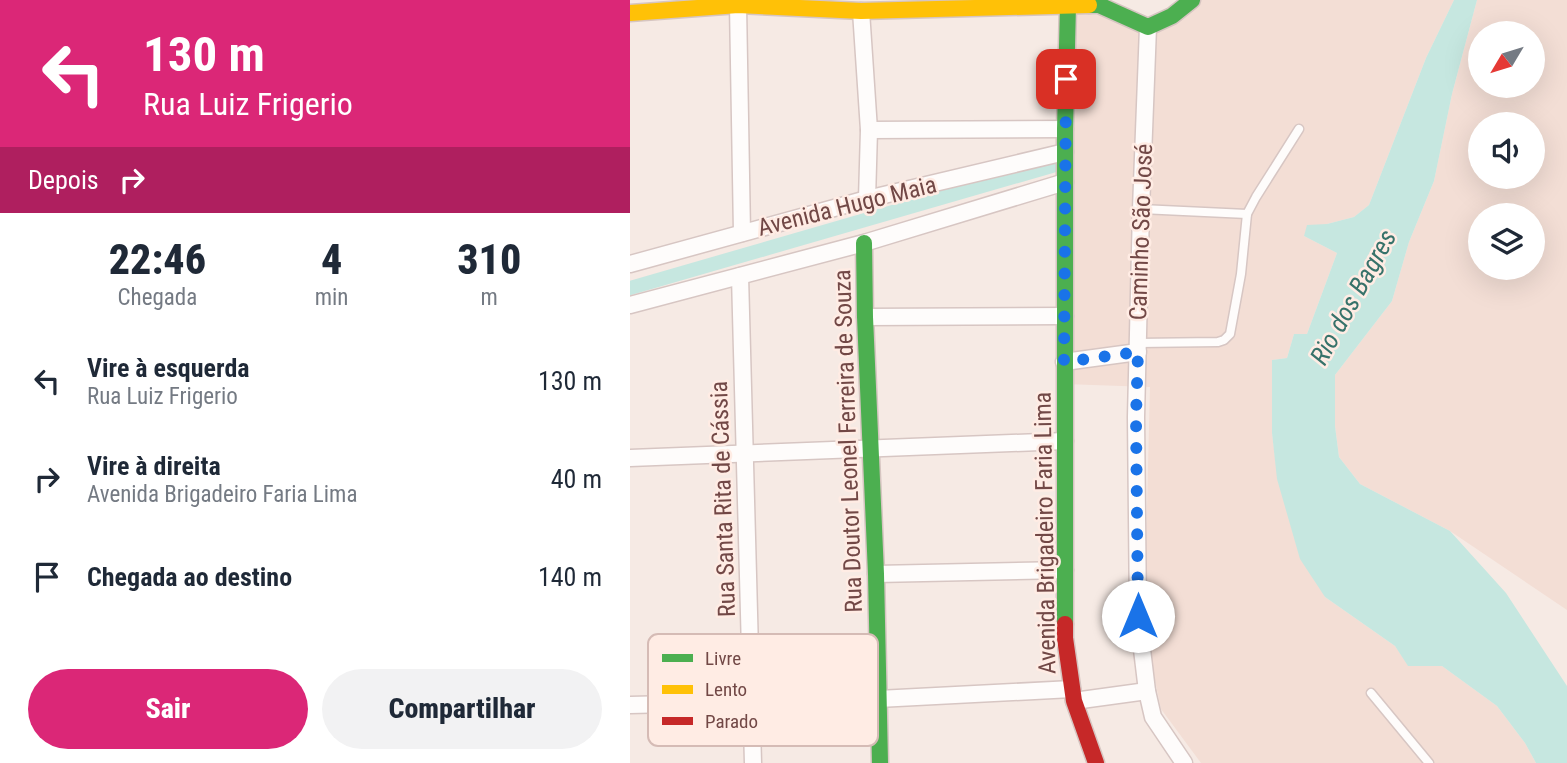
<!DOCTYPE html>
<html lang="pt">
<meta charset="utf-8">
<style>
:root{--surface:#fff;--page:#f2f2f3;--text:#1f2937;--muted:#747a83;--accent:#db2777}
body{margin:0;font-family:"Roboto Condensed",sans-serif;background:var(--page);color:var(--text);height:100vh;display:flex;flex-direction:column;font-size:26px;white-space:nowrap}
*{box-sizing:border-box;margin:0}
p{font-size:23px;color:var(--muted)}
.icon{flex:none;width:38px;height:38px;fill:none;stroke:currentColor;stroke-width:2;stroke-linecap:round;stroke-linejoin:round}
.map{position:relative;flex:1;overflow:hidden}
.sheet{display:flex;flex-direction:column;background:var(--surface);width:630px}
.sheet>*{flex:none}
.guide{background:#db2777;color:#fff;overflow:hidden}
.needle{width:46px;rotate:232deg}
.buttons{position:absolute;left:838px;top:21px;display:grid;gap:14px}
.buttons a{display:grid;place-items:center;width:77px;height:77px;border-radius:50%;background:var(--surface);box-shadow:0 7px 28px #0002;font-size:35px}
.pin{position:absolute;display:grid;place-items:center;width:60px;height:60px;color:#fff;margin:-30px;border-radius:14px;box-shadow:0 4px 10px #0006}
.me{position:absolute;width:77px;margin:-38px;rotate:0deg;stroke-linejoin:round;filter:drop-shadow(0 0 5px #0008)}
.turn{display:flex;align-items:center;gap:24px;height:147px;padding:0 28px;font-size:32px}
.turn .icon{width:91px;height:91px;stroke-width:2.5}
.turn b{display:block;font-size:49px;line-height:60px}
.then{display:flex;align-items:center;height:66px;padding:0 28px;background:#0003;gap:14px;font-size:26px}
.eta{display:flex;justify-content:space-evenly;align-items:center;height:119px;text-align:center}
.eta b{font-size:42px;font-weight:800;line-height:49px}
.cta{display:flex;gap:14px;margin-top:auto;padding:14px 28px}
.cta a{flex:1;height:80px;border-radius:42px;background:var(--accent);color:#fff;font-size:28px;font-weight:800;line-height:80px;text-align:center}
.cta a+a{background:var(--page);color:var(--text)}
ul{padding:0;list-style:none}
li{display:flex;align-items:center;gap:21px;height:98px;padding:0 28px}
li div{flex:1}
li b{display:block;font-size:26px}
li em{font-style:normal}
main{display:flex;flex:1;min-height:0}
.map>svg:first-child{display:block}
.residential{fill:#f3ded5;fill-rule:evenodd}
.water{fill:#c6e7e0}
.lines{fill:none;stroke-linecap:round;stroke-linejoin:round}
.canal{stroke:#c6e7e0;stroke-width:14}
.lane-casing{stroke:#d7c6c3;stroke-width:11}
.street-casing{stroke:#d7c6c3;stroke-width:19}
.fast-casing{stroke:#d6c5c1;stroke-width:19}
.slow-casing{stroke:#d6c5c1;stroke-width:19}
.jam-casing{stroke:#d6c5c1;stroke-width:19}
.lane{stroke:#fefcfb;stroke-width:8}
.street{stroke:#fefcfb;stroke-width:16}
.fast{stroke:#4caf50;stroke-width:16}
.slow{stroke:#ffc107;stroke-width:16}
.jam{stroke:#c62828;stroke-width:16}
.route{stroke:#1a73e8;stroke-width:12;stroke-dasharray:0 21.6}
.labels{text-anchor:middle;dominant-baseline:central;stroke-width:5;stroke-linejoin:round;paint-order:stroke}
.street-label{font-size:24px;fill:#724846;stroke:#ffece4}
.water-label{font-size:26px;font-style:italic;fill:#37726a;stroke:#ffece4}
.key{fill:#ffece4;stroke:#d5bbb5;stroke-width:2}
.key-label{font-size:19px;fill:#724846}
</style>
<main>
<section class="sheet">
<div class="guide">
<div class="turn"><svg class="icon" aria-label="left" viewBox="0 0 24 24"><path d="M17 20v-9H6M10 6l-5 5 5 5"/></svg><div><b>130 m</b>Rua Luiz Frigerio</div></div>
<div class="then">Depois<svg class="icon" aria-label="right" viewBox="0 0 24 24"><path d="M7 20v-9h11M14 6l5 5-5 5"/></svg></div>
</div>
<div class="eta">
<div><b>22:46</b><p>Chegada</p></div>
<div><b>4</b><p>min</p></div>
<div><b>310</b><p>m</p></div>
</div>
<ul>
<li><svg class="icon" aria-label="left" viewBox="0 0 24 24"><path d="M17 20v-9H6M10 6l-5 5 5 5"/></svg><div><b>Vire à esquerda</b><p>Rua Luiz Frigerio</p></div><em>130 m</em></li>
<li><svg class="icon" aria-label="right" viewBox="0 0 24 24"><path d="M7 20v-9h11M14 6l5 5-5 5"/></svg><div><b>Vire à direita</b><p>Avenida Brigadeiro Faria Lima</p></div><em>40 m</em></li>
<li><svg class="icon" aria-label="arrive" viewBox="0 0 24 24"><path d="M6 21V4h12l-3 4 3 4H6"/></svg><div><b>Chegada ao destino</b></div><em>140 m</em></li>
</ul>
<div class="cta"><a>Sair</a><a>Compartilhar</a></div>
</section>
<div class="map">
<svg width="937" height="763" viewBox="0 0 937 763">
<rect width="100%" height="100%" fill="#f6eae4"/>
<!-- residential -->
<g class="residential">
<path d="M556 0H824L796 58 739 205 724 217 697 224 674 236 707 253 677 334H664L657 358 642 360V433L648 480 695 597 765 646 778 665 812 666 867 706 895 743 906 763H571L531 709 514 628 520 387 434 384 439 12 537 21Z"/>
<path d="M847 0H937V610L820 531 730 484 709 457 705 426V375L762 301 779 242 804 181 822 94ZM850 33H903V86H850ZM850 124H903V177H850ZM850 215H903V268H850Z"/>
</g>
<!-- water -->
<path class="water" d="M824 0H847L822 94 804 181 779 242 762 301 705 375V426L709 457 730 484 820 531 876 593 937 686V763H906L895 743 867 706 812 666H778L765 646 695 597 670 559 647 479 642 433V360L657 358 664 334H677L707 253 674 236 677 225 697 224 724 217 739 205 796 58Z"/>
<g class="lines">
<!-- canal -->
<path class="canal" d="M0 288 422 166"/>
<!-- lane casing -->
<g class="lane-casing">
<g id="lane">
<path d="M511 209 617 214"/>
<path d="M508 343 588 342 594 340 600 334 611 274 617 214 626 197 669 129"/>
<path d="M741 693 799 763"/>
</g>
</g>
<!-- street casing -->
<g class="street-casing">
<g id="street">
<path d="M108 5 112 233"/>
<path d="M231 11 239 130 237 199"/>
<path d="M518 27 511 209 506 417 508 616 517 691 523 717 554 763"/>
<path d="M239 130 435 129"/>
<path d="M0 264 237 199 435 152"/>
<path d="M110 276 123 763"/>
<path d="M0 305 234 243 435 182"/>
<path d="M235 317 435 316"/>
<path d="M434 362 508 352"/>
<path d="M0 458 435 441"/>
<path d="M246 574 435 570"/>
<path d="M444 701 517 691"/>
<path d="M0 705 248 699 442 689"/>
</g>
</g>
<!-- fast casing -->
<g class="fast-casing">
<g id="fast">
<path d="M459 5H469L518 27 542 16 562 0"/>
<path d="M234 243 235 317 246 574 250 763"/>
<path d="M435 624V129L438 5"/>
</g>
</g>
<!-- slow casing -->
<g class="slow-casing">
<path id="slow" d="M0 13 108 5 231 11 459 5"/>
</g>
<!-- jam casing -->
<g class="jam-casing">
<path id="jam" d="M435 624V638L444 701 466 763"/>
</g>
<!-- lane -->
<use href="#lane" class="lane"/>
<!-- street -->
<use href="#street" class="street"/>
<!-- fast -->
<use href="#fast" class="fast"/>
<!-- slow -->
<use href="#slow" class="slow"/>
<!-- jam -->
<use href="#jam" class="jam"/>
</g>
<g class="lines">
<!-- route -->
<path class="route" d="M436 79 434 362 508 352 506 417 508 616"/>
</g>
<g class="labels">
<!-- street labels -->
<g class="street-label">
<text transform="translate(217 206) rotate(-14)">Avenida Hugo Maia</text>
<text transform="translate(511 232) rotate(-88)">Caminho São José</text>
<text transform="translate(218 441) rotate(-92)">Rua Doutor Leonel Ferreira de Souza</text>
<text transform="translate(93 499) rotate(-92)">Rua Santa Rita de Cássia</text>
<text transform="translate(415 533) rotate(-91)">Avenida Brigadeiro Faria Lima</text>
</g>
<!-- water labels -->
<g class="water-label">
<text transform="translate(723 297) rotate(-61)">Rio dos Bagres</text>
</g>
</g>
<!-- legend -->
<rect x="18" y="634" width="230" height="112" rx="10" class="key"/>
<rect x="32" y="654" width="31" height="8" fill="#4caf50"/>
<rect x="32" y="685" width="31" height="9" fill="#ffc107"/>
<rect x="32" y="717" width="31" height="8" fill="#c62828"/>
<g class="key-label">
<text x="75" y="665">Livre</text>
<text x="75" y="696">Lento</text>
<text x="75" y="728">Parado</text>
</g>
</svg>
<div class="buttons">
<a><svg class="needle" viewBox="-14 -14 28 28"><path d="M0-13l5 13h-10z" fill="#e53935"/><path d="M0 13l5-13h-10z" fill="#747a83"/></svg></a>
<a><svg class="icon" aria-label="sound" viewBox="0 0 24 24"><path d="M4 9h4l5-4v14l-5-4H4zM17 9q2 3 0 6"/></svg></a>
<a><svg class="icon" aria-label="layers" viewBox="0 0 24 24"><path d="M12 4l9 5-9 5-9-5zM3 14l9 5 9-5"/></svg></a>
</div>
<div class="pin" style="left:436px;top:79px;background:#d93025"><svg class="icon" aria-label="arrive" viewBox="0 0 24 24"><path d="M6 21V4h12l-3 4 3 4H6"/></svg></div>
<svg class="me" style="left:508px;top:616px" viewBox="-20 -20 40 40"><circle r="19" fill="#fff"/><path d="M0-13L10 11 0 6-10 11z" fill="#1a73e8"/></svg>
</div>
</main>
